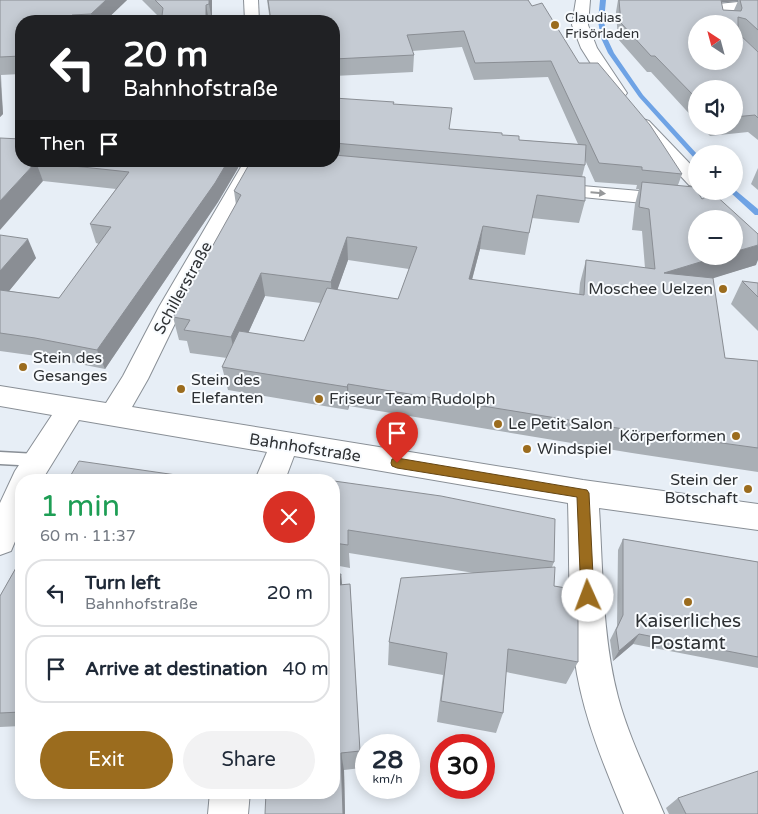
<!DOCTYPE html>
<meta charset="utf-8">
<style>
:root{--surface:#fff;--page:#f2f2f3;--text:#1f2937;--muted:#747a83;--line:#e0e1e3;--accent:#9b6c1e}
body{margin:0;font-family:"Varela Round",sans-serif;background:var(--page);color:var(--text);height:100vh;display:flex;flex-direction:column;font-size:19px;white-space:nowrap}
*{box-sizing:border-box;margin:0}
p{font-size:16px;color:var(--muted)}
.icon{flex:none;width:28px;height:28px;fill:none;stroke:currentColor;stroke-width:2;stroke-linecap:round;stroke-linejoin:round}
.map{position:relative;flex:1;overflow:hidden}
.drawer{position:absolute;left:15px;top:474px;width:325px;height:325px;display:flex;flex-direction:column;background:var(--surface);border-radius:20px;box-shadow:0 2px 12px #0003}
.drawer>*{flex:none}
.top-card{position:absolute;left:15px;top:15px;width:325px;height:152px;border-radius:20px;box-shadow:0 2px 12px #0003;background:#202124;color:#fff;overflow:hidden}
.needle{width:32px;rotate:324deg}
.fabs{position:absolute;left:688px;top:15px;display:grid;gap:10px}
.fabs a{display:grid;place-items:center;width:55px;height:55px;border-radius:50%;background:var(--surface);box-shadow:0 2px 12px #0003;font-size:25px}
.speed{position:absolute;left:355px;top:734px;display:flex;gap:10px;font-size:25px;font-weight:700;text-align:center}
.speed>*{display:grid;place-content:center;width:65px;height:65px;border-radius:50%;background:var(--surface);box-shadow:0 2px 12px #0003;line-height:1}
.speed small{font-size:12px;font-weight:400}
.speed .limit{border:8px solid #d22;background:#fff;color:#111}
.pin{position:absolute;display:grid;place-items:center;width:42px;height:42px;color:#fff;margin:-51px -21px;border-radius:50% 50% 50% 0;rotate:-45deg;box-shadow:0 0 5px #0007}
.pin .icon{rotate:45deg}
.me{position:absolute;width:55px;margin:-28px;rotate:358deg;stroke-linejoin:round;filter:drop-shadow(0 0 4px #0008)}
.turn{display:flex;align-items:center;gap:18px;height:105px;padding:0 25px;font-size:22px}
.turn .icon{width:65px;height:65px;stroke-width:2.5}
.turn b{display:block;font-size:35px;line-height:42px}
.then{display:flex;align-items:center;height:48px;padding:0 25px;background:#0003;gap:10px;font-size:19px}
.round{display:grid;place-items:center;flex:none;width:52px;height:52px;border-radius:26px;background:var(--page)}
.head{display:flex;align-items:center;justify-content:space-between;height:85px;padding:0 25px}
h1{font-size:30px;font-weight:600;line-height:38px;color:#1e9e55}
.cta{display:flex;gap:10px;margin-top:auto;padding:10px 25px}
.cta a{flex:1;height:58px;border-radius:30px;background:var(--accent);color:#fff;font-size:20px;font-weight:600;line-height:58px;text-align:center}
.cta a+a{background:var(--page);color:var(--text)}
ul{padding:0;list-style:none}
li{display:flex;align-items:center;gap:15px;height:68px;margin:0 10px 8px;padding:0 15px;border:2px solid var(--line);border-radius:20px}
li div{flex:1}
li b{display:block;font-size:19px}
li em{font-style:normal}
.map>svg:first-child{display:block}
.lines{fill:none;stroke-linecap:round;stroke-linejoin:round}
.stream{fill:#6fa3e5;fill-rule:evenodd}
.lane-casing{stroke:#898f96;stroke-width:3}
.street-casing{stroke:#898f96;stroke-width:2}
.lane{fill:#fff;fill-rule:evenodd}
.street{fill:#fff;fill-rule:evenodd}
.wall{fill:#a9afb5;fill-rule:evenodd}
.shaded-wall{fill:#8a8e94}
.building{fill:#c5cbd3;stroke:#8a8e94;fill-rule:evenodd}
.oneway{fill:#96989a}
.route{fill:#9b6c1e;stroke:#654614}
.poi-dot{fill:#9b6c1e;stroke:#f8fbfe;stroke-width:2}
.labels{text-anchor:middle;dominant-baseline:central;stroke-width:4;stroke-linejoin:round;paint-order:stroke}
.far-poi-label{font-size:14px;fill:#2e3134;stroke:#f8fbfe;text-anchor:start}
.street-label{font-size:16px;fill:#2e3134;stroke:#f8fbfe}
.poi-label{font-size:16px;fill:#2e3134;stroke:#f8fbfe;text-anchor:start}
.near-poi-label{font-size:19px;fill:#2e3134;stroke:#f8fbfe}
</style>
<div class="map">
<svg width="758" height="814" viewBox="0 0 758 814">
<rect width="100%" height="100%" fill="#e7eef6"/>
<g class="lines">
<!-- stream -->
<g class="stream">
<path d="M600 0H606L604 21 607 38 614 53 643 95 697 154 696 159 694 158 639 97 608 53 601 38 598 21Z"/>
<path d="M734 189 758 209V215H755L731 193 730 191H734Z"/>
</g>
<!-- lane casing -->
<g class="lane-casing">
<path id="lane" d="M0 452 37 454 43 455 45 460 43 465 37 466 0 464Z"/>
</g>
<!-- street casing -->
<g class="street-casing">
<g id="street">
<path d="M244 0H258L259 21H245Z"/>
<path d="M576 0H590L588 25 597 48 627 93 624 97 618 98 612 97 581 48 572 25Z"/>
<path d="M758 0V8L731 11 735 24 734 25 719 24 716 7 718 4Z"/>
<path d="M643 119 649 121 696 170V187L689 185 637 129 634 125 637 121Z"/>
<path d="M232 161H295L298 165 295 169 288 171 260 168 183 307 148 379 132 407 583 480 758 504V530L599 508C603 571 602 635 618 697 629 738 648 775 664 814H624C605 768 586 723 577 674 567 618 570 560 568 503L294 456 285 480H255L267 452 79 420 42 480H21V527L11 551 0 555V503L15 471 52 415 0 406V386L106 403 123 376 159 307 241 167 235 165Z"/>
<path d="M548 183 674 194 681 196 684 200 681 204 674 206 541 193 538 189 541 185Z"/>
<path d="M210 792H250L248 814H208Z"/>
</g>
</g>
<!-- lane -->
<use href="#lane" class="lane"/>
<!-- street -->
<use href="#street" class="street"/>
</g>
<!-- wall -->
<g class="wall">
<path d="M0 0H127L105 21H21V74L1 75 3 114 0 117Z"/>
<path d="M142 0H212V21H163Z"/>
<path d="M267 0H528L532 6 579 63 682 174 678 185 702 199 756 265 712 278 725 358 758 361V472L632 453 349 406 348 410 228 390 222 367 227 358 190 353 187 341 179 340 173 317 236 205 234 191 334 161V98L394 104 450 129 502 135 519 140 578 144 548 77 474 80 462 47 412 51 414 55 413 72 334 76V21H270ZM585 160 595 182 637 185 636 189H639L635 204 632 230 642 231 645 268 586 260 580 283 579 295 472 280 480 249 525 255 532 218 579 223 585 201 582 177 585 165ZM348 260 409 269 398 299 337 290ZM265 296 321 303 304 341 248 333Z"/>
<path d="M618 0H758V140L748 132 710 136 701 126H734V89H696V121L651 72H647L618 39 616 12ZM738 1 734 10H723L721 2ZM739 34 740 35 758 52H757Z"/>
<path d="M21 161H237L238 168 218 202 105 369 44 357 0 351V235L36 258 9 291 59 298 99 244 96 243 90 224 116 189 43 181Z"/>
<path d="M758 168V190L751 184Z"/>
<path d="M742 281 758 283V331L731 304Z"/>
<path d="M334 481 554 562 552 567 554 586 578 662 566 684 506 672 503 713 496 733 437 722 443 675 388 665 389 642 474 573 349 553 350 568 334 565Z"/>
<path d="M623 539 758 562V668L633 644 613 661 610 640 617 626 618 550Z"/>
<path d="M21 559V726L0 727V596Z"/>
<path d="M341 574 342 585 350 584 361 768 344 770 345 814H265Z"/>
<path d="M678 798 758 814H669L666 808Z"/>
</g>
<!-- shaded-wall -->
<g class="shaded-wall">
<path d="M106 0H127L105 21H93L91 14Z"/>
<path d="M209 0H212V21L209 4Z"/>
<path d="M717 0H738V1L716 3Z"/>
<path d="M206 5 209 21H206Z"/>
<path d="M72 15 74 21H67Z"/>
<path d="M0 73 3 114 0 117Z"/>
<path d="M228 161H237L238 168 218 202 105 369 97 350Z"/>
<path d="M36 162 43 181 0 230V201Z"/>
<path d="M483 226 480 249 466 302 469 279Z"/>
<path d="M347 237 348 260 332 305 331 282Z"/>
<path d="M28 239 36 258 0 302V271Z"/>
<path d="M758 245V260L756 265 656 296 664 273 720 256H734V252Z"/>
<path d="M261 273 265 296 236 360 231 337Z"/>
<path d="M348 384 349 406 348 410 347 387Z"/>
<path d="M341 574 343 597 339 585Z"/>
<path d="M639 634 633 644 613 661 619 651Z"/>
<path d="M341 753 344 770 345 814H343Z"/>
</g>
<!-- building -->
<g class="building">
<path d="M0 0H106L91 14 72 15 67 21H21V56L0 57Z"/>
<path d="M155 0H209V4L206 5V21H164L165 16H162L163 8Z"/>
<path d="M268 0H528L532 6 542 3 579 63H598L650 125 682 174 642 170V167L599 163 551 61 475 63 464 31 407 35 414 55 334 59V21H271Z"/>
<path d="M619 0H721L723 10 741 11 742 8 740 0H758V30L746 19 738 17V33L758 52V118L755 115 734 117V89H696V98L655 56H651L621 23ZM696 24H734V61H696Z"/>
<path d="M334 98 394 102 393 104 452 108 449 129 502 133V135L519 136V140L586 145 585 165 334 143Z"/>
<path d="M0 138 21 139V161H228L215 183 97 350 35 338 0 333V290L59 298 111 227 90 224 129 172 36 162 0 201Z"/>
<path d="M334 155 585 177V201L537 195 529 233 483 226 469 279 584 295 586 260 655 269 649 209 639 207 642 182 694 187 696 191H697L702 199 713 193 758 234V245L734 252V219H696V256H720L664 273 713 278 725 358 758 361V448L642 432 348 384 347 387 222 367 239 331 304 341 327 288 398 299 417 247 347 237 331 282 261 273 231 337 184 330 190 320 173 317 241 195 234 191 251 161H334Z"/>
<path d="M0 235 28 239 0 271Z"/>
<path d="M742 281 758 283V297Z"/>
<path d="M79 461 211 480H68Z"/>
<path d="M287 475 326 480H285Z"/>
<path d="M334 481 441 496 555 519 554 562 348 530V545L334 543Z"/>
<path d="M623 539 758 562V657L639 634 619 651 616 630 623 615Z"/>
<path d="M21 559V712L0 713V596Z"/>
<path d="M555 567 554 586 578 590V662L508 649 503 713 441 701 447 653 389 642 401 578Z"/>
<path d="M341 574 339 585 350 584 360 751 341 753 343 814H265L266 792H334V575Z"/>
<path d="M758 771V814H686L678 798Z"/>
</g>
<!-- one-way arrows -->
<defs><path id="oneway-solid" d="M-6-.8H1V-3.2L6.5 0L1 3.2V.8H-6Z" transform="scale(1.25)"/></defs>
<use class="oneway" href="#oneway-solid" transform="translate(598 193) rotate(5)"/>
<!-- route -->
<path class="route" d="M397 458 587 490 589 493 594 596 592 600 588 602 583 600 581 596 577 497 397 468 392 466 391 463 392 459Z"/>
<!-- markers -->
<g class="poi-dot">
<circle cx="555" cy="25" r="5"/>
<circle cx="723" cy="289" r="5"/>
<circle cx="23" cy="367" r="5"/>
<circle cx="181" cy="389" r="5"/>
<circle cx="319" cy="399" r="5"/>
<circle cx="498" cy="424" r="5"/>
<circle cx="736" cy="436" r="5"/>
<circle cx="527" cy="449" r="5"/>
<circle cx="748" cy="489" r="5"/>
<circle cx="688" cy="602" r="5"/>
</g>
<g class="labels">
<!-- far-poi labels -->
<g class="far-poi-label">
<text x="565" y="17">Claudias<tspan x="565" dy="16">Frisörladen</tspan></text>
</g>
<!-- street labels -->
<g class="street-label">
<text transform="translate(183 288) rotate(-61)">Schillerstraße</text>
<text transform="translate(305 448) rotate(9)">Bahnhofstraße</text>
</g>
<!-- poi labels -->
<g class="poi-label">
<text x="713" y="289" text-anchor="end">Moschee Uelzen</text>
<text x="33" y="358">Stein des<tspan x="33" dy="18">Gesanges</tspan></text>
<text x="191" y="380">Stein des<tspan x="191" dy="18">Elefanten</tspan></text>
<text x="329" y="399">Friseur Team Rudolph</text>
<text x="508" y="424">Le Petit Salon</text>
<text x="726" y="436" text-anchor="end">Körperformen</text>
<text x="537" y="449">Windspiel</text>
<text x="738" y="480" text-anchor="end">Stein der<tspan x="738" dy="18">Botschaft</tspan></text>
</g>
<!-- near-poi labels -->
<g class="near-poi-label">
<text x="688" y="621">Kaiserliches<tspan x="688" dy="22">Postamt</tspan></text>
</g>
</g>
</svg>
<div class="fabs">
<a><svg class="needle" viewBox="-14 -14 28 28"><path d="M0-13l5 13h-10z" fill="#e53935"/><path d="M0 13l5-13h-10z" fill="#747a83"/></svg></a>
<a><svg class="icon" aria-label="sound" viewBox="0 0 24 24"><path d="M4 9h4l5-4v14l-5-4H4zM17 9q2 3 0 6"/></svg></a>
<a>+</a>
<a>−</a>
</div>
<div class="speed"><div>28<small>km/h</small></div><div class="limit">30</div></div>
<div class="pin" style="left:397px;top:463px;background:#d93025"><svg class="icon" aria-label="arrive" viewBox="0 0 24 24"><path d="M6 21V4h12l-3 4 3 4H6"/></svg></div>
<svg class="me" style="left:588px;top:596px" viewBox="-20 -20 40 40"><circle r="19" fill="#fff"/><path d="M0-13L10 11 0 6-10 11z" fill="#9b6c1e"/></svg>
<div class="top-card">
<div class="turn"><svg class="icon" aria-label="left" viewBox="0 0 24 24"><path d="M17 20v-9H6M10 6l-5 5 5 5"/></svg><div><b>20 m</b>Bahnhofstraße</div></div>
<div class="then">Then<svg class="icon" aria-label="arrive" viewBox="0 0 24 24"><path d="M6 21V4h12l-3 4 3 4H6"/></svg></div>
</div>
<section class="drawer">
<div class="head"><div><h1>1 min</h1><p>60 m · 11:37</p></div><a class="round" style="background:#d93025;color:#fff"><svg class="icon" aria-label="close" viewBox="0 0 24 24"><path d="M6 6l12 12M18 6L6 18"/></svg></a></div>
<ul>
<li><svg class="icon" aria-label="left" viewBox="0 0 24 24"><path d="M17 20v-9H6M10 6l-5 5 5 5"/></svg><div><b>Turn left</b><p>Bahnhofstraße</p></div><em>20 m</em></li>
<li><svg class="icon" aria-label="arrive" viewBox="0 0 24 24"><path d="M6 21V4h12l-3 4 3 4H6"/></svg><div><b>Arrive at destination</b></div><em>40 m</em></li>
</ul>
<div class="cta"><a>Exit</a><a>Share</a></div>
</section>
</div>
